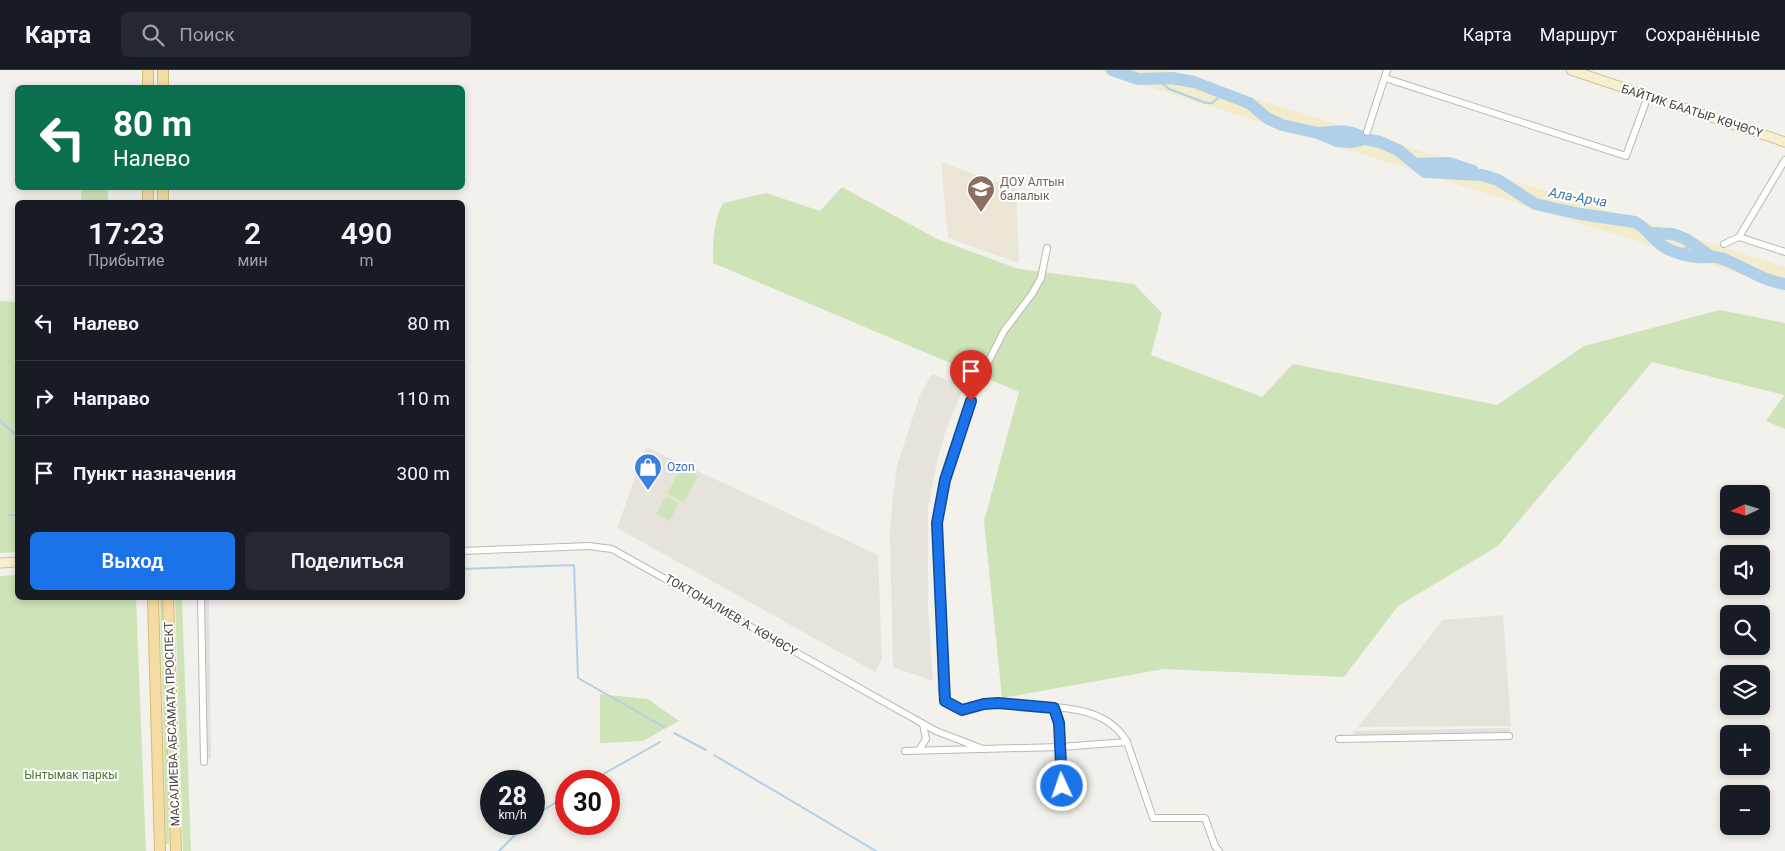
<!DOCTYPE html>
<html lang="ru">
<meta charset="utf-8">
<style>
:root{--surface:#171b24;--page:#242831;--text:#f1f3f6;--muted:#9ea1a6;--line:#363941;--accent:#1a73e8}
body{margin:0;font-family:Roboto,sans-serif;background:var(--page);color:var(--text);height:100vh;display:flex;flex-direction:column;font-size:19px;white-space:nowrap}
*{box-sizing:border-box;margin:0}
p{font-size:16px;color:var(--muted)}
.icon{flex:none;width:28px;height:28px;fill:none;stroke:currentColor;stroke-width:2;stroke-linecap:round;stroke-linejoin:round}
.map{position:relative;flex:1;overflow:hidden}
.drawer{position:absolute;left:15px;top:130px;width:450px;height:400px;display:flex;flex-direction:column;background:var(--surface);border-radius:8px;box-shadow:0 2px 8px #0003}
.drawer>*{flex:none}
.hud{position:absolute;left:15px;top:15px;width:450px;height:105px;border-radius:8px;box-shadow:0 2px 8px #0003;background:#0b6e4f;color:#fff;overflow:hidden}
.needle{width:32px;rotate:266deg}
.tools{position:absolute;left:1720px;top:415px;display:grid;gap:10px}
.tools a{display:grid;place-items:center;width:50px;height:50px;border-radius:8px;background:var(--surface);box-shadow:0 2px 8px #0003;font-size:25px}
.speed{position:absolute;left:480px;top:700px;display:flex;gap:10px;font-size:25px;font-weight:700;text-align:center}
.speed>*{display:grid;place-content:center;width:65px;height:65px;border-radius:50%;background:var(--surface);box-shadow:0 2px 8px #0003;line-height:1}
.speed small{font-size:12px;font-weight:400}
.speed .limit{border:8px solid #d22;background:#fff;color:#111}
.pin{position:absolute;display:grid;place-items:center;width:42px;height:42px;color:#fff;margin:-51px -21px;border-radius:50% 50% 50% 0;rotate:-45deg;box-shadow:0 0 5px #0007}
.pin .icon{rotate:45deg}
.me{position:absolute;width:55px;margin:-28px;rotate:357deg;stroke-linejoin:round;filter:drop-shadow(0 0 4px #0008)}
.turn{display:flex;align-items:center;gap:18px;height:105px;padding:0 15px;font-size:22px}
.turn .icon{width:65px;height:65px;stroke-width:2.5}
.turn b{display:block;font-size:35px;line-height:42px}
.eta{display:flex;justify-content:space-evenly;align-items:center;height:85px;text-align:center}
.eta b{font-size:30px;font-weight:600;line-height:35px}
.primary-button{display:flex;gap:10px;margin-top:auto;padding:10px 15px}
.primary-button a{flex:1;height:58px;border-radius:8px;background:var(--accent);color:#fff;font-size:20px;font-weight:600;line-height:58px;text-align:center}
.primary-button a+a{background:var(--page);color:var(--text)}
ul{padding:0;list-style:none}
li{display:flex;align-items:center;gap:15px;height:75px;padding:0 15px;border-top:1px solid var(--line)}
li div{flex:1}
li b{display:block;font-size:19px}
li em{font-style:normal}
header{display:flex;align-items:center;gap:30px;box-sizing:border-box;height:70px;padding:0 25px;background:var(--surface);border-bottom:1px solid var(--line)}
header strong{font-size:24px}
nav{display:flex;gap:28px;margin-inline-start:auto;font-size:18px}
.search{width:350px;height:45px;background:var(--page);display:flex;align-items:center;gap:12px;box-sizing:border-box;padding:0 18px;border-radius:8px;color:var(--muted);font-size:19px}
.map>svg:first-child{display:block}
.residential{fill:#e7e3da}
.education{fill:#ebe5d7}
.green{fill:#cfe3b9}
.sand{fill:#f2ebcc}
.parking{fill:#e3e1df}
.lines{fill:none;stroke-linecap:round;stroke-linejoin:round}
.stream{stroke:#afd0e8;stroke-width:2}
.river{stroke:#afd0e8;stroke-width:12}
.street-casing{stroke:#beb9ae;stroke-width:8}
.secondary-casing{stroke:#cdc2a0;stroke-width:11}
.primary-casing{stroke:#d6bb76;stroke-width:12}
.street{stroke:#fff;stroke-width:6}
.secondary{stroke:#f8efd0;stroke-width:9}
.primary{stroke:#f3dda5;stroke-width:10}
.route-casing{stroke:#114b97;stroke-width:12}
.route{stroke:#1a73e8;stroke-width:9}
.labels{text-anchor:middle;dominant-baseline:central;stroke-width:4;stroke-linejoin:round;paint-order:stroke}
.street-label{font-size:12px;fill:#47423a;stroke:#fff}
.education-label{font-size:12px;fill:#785e54;stroke:#fff;text-anchor:start}
.shop-label{font-size:12px;fill:#366cbe;stroke:#fff;text-anchor:start}
.park-label{font-size:12px;fill:#4a7233;stroke:#fff}
.water-label{font-size:14px;font-style:italic;fill:#3f79a6;stroke:#fff}
</style>
<header>
<strong>Карта</strong>
<div class="search"><svg class="icon" aria-label="search" viewBox="0 0 24 24"><circle cx="10" cy="10" r="6"/><path d="M15 15l6 6"/></svg>Поиск</div>
<nav><a>Карта</a><a>Маршрут</a><a>Сохранённые</a></nav>
</header>
<div class="map">
<svg width="1785" height="781" viewBox="0 0 1785 781">
<rect width="100%" height="100%" fill="#f3f1eb"/>
<!-- residential -->
<g class="residential">
<path d="M932 304 965 316 951 346 938 387 928 438V538L933 611 893 597 890 465 892 434 897 396 920 325Z"/>
<path d="M646 377 878 485 882 589 875 602 617 458Z"/>
<path d="M1503 545 1511 656 1358 657 1443 550Z"/>
</g>
<!-- education -->
<path class="education" d="M941 92 1016 119 1019 193 948 168Z"/>
<!-- green -->
<g class="green">
<path d="M842 117 937 169 1019 199 1134 214 1162 243 1151 285 1262 327 1293 294 1497 335 1584 276 1720 240 1785 253V359L1766 351 1784 325 1652 292 1498 476 1398 536 1344 607 1164 599 1002 628 984 451 1019 322 713 193C713 172 713 152 723 133L766 123 820 141Z"/>
<rect x="81" y="118" width="27" height="14"/>
<path d="M0 231 17 232V482L0 483Z"/>
<path d="M681 398 698 406 684 432 667 424Z"/>
<path d="M666 426 679 433 669 451 656 444Z"/>
<path d="M17 505 18 528H136L146 781H0V506Z"/>
<path d="M160 528H164L169 774H166Z"/>
<path d="M175 528H182L191 781H183Z"/>
<path d="M600 624 648 629 679 651 643 671 600 673Z"/>
</g>
<!-- sand -->
<path class="sand" d="M1096 0H1165L1785 197V218Z"/>
<!-- parking -->
<g class="parking">
<path d="M204 528H209L211 689H207Z"/>
<path d="M1510 658V662L1354 665 1353 661Z"/>
</g>
<g class="lines">
<!-- stream -->
<g class="stream">
<path d="M1157 9 1169 19 1206 33H1212L1223 24"/>
<path d="M1671 180 1695 177"/>
<path d="M0 351 18 367"/>
<path d="M8 445H18"/>
<path d="M462 499 574 495 578 608 664 657"/>
<path d="M674 663 706 680"/>
<path d="M714 685 876 781"/>
<path d="M591 711 660 672"/>
<path d="M534 746 566 726"/>
<path d="M499 781 526 754"/>
</g>
<!-- river -->
<g class="river">
<path d="M1112 0 1138 9 1172 8 1194 12 1249 33 1267 48 1282 55 1318 63 1337 71 1350 72 1365 69 1380 72 1398 80 1425 102 1482 105 1498 110 1535 134 1580 144 1635 152C1647 158 1653 170 1664 177 1673 182 1687 186 1697 187 1706 188 1712 185 1720 188 1742 195 1762 211 1785 214"/>
<path d="M1320 63C1335 61 1352 59 1365 69"/>
<path d="M1416 94 1449 93 1473 101"/>
<path d="M1649 163 1673 164 1686 169 1710 186"/>
</g>
<!-- street casing -->
<g class="street-casing">
<g id="street">
<path d="M1385 8 1626 86 1648 26"/>
<path d="M1367 62 1387 0"/>
<path d="M1739 167 1785 182"/>
<path d="M1724 174 1739 167 1785 90"/>
<path d="M1047 178 1041 208 1032 224 1004 261 977 314 945 409 937 453 942 622 945 631 962 640 984 634 998 633C1041 639 1103 629 1127 672L1153 748H1205L1215 776 1219 781"/>
<path d="M462 481 589 476 612 479 936 661 983 679"/>
<path d="M201 528 204 692"/>
<path d="M1054 638 1059 653 1062 716"/>
<path d="M1339 669 1509 666"/>
<path d="M919 680 926 669 923 654"/>
<path d="M905 681 1060 677 1127 672"/>
</g>
</g>
<!-- secondary casing -->
<g class="secondary-casing">
<g id="secondary">
<path d="M1571 0 1785 72"/>
<path d="M0 493 18 492"/>
</g>
</g>
<!-- primary casing -->
<g class="primary-casing">
<g id="primary">
<path d="M148 0V18"/>
<path d="M163 0V18"/>
<path d="M148 118V132"/>
<path d="M163 118V132"/>
<path d="M153 528 160 781"/>
<path d="M168 528 176 781"/>
</g>
</g>
<!-- street -->
<use href="#street" class="street"/>
<!-- secondary -->
<use href="#secondary" class="secondary"/>
<!-- primary -->
<use href="#primary" class="primary"/>
</g>
<g class="lines">
<!-- route casing -->
<g class="route-casing">
<path id="route" d="M971 331 945 410 937 453 945 631 962 640 984 634 998 633 1054 638 1059 653 1062 716"/>
</g>
<!-- route -->
<use href="#route" class="route"/>
</g>
<!-- icons -->
<defs>
<g id="school-pin" transform="scale(1.4375)"><path d="M0 17L-7.5 6A9.5 9.5 0 1 1 7.5 6Z" fill="#8d6e63" stroke="#fff"/><path d="M0-5L7-2L0 1L-7-2ZM-4 1L0 2.5L4 1V4Q0 6-4 4Z" fill="#fff"/></g>
<g id="shop-pin" transform="scale(1.4375)"><path d="M0 17L-7.5 6A9.5 9.5 0 1 1 7.5 6Z" fill="#3f7fe0" stroke="#fff"/><path d="M-5-2.5h2.3a2.7 3.5 0 0 1 5.4 0H5L5.5 6h-11ZM-1.5-2.5h3a1.5 2.3 0 0 0-3 0Z" fill="#fff"/></g>
</defs>
<g fill-rule="evenodd">
<use href="#school-pin" x="981" y="119"/>
<use href="#shop-pin" x="648" y="397"/>
</g>
<g class="labels">
<!-- street labels -->
<g class="street-label">
<text transform="translate(1692 41) rotate(18)">БАЙТИК БААТЫР КӨЧӨСҮ</text>
<text transform="translate(731 545) rotate(30)">ТОКТОНАЛИЕВ А. КӨЧӨСҮ</text>
<text transform="translate(172 654) rotate(-92)">МАСАЛИЕВА АБСАМАТА ПРОСПЕКТ</text>
</g>
<!-- education labels -->
<g class="education-label">
<text x="1000" y="112">ДОУ Алтын<tspan x="1000" dy="14">балалык</tspan></text>
</g>
<!-- shop labels -->
<g class="shop-label">
<text x="667" y="397">Ozon</text>
</g>
<!-- park labels -->
<g class="park-label">
<text x="71" y="705">Ынтымак паркы</text>
</g>
<!-- water labels -->
<g class="water-label">
<text transform="translate(1578 127) rotate(10)">Ала-Арча</text>
</g>
</g>
</svg>
<div class="tools">
<a><svg class="needle" viewBox="-14 -14 28 28"><path d="M0-13l5 13h-10z" fill="#e53935"/><path d="M0 13l5-13h-10z" fill="#9ea1a6"/></svg></a>
<a><svg class="icon" aria-label="sound" viewBox="0 0 24 24"><path d="M4 9h4l5-4v14l-5-4H4zM17 9q2 3 0 6"/></svg></a>
<a><svg class="icon" aria-label="search" viewBox="0 0 24 24"><circle cx="10" cy="10" r="6"/><path d="M15 15l6 6"/></svg></a>
<a><svg class="icon" aria-label="layers" viewBox="0 0 24 24"><path d="M12 4l9 5-9 5-9-5zM3 14l9 5 9-5"/></svg></a>
<a>+</a>
<a>−</a>
</div>
<div class="speed"><div>28<small>km/h</small></div><div class="limit">30</div></div>
<div class="pin" style="left:971px;top:331px;background:#d93025"><svg class="icon" aria-label="arrive" viewBox="0 0 24 24"><path d="M6 21V4h12l-3 4 3 4H6"/></svg></div>
<svg class="me" style="left:1062px;top:716px" viewBox="-20 -20 40 40"><circle r="17" fill="#1a73e8" stroke="#fff" stroke-width="3"/><path d="M0-11L8 9 0 5-8 9z" fill="#fff"/></svg>
<div class="hud">
<div class="turn"><svg class="icon" aria-label="left" viewBox="0 0 24 24"><path d="M17 20v-9H6M10 6l-5 5 5 5"/></svg><div><b>80 m</b>Налево</div></div>
</div>
<section class="drawer">
<div class="eta">
<div><b>17:23</b><p>Прибытие</p></div>
<div><b>2</b><p>мин</p></div>
<div><b>490</b><p>m</p></div>
</div>
<ul>
<li><svg class="icon" aria-label="left" viewBox="0 0 24 24"><path d="M17 20v-9H6M10 6l-5 5 5 5"/></svg><div><b>Налево</b></div><em>80 m</em></li>
<li><svg class="icon" aria-label="right" viewBox="0 0 24 24"><path d="M7 20v-9h11M14 6l5 5-5 5"/></svg><div><b>Направо</b></div><em>110 m</em></li>
<li><svg class="icon" aria-label="arrive" viewBox="0 0 24 24"><path d="M6 21V4h12l-3 4 3 4H6"/></svg><div><b>Пункт назначения</b></div><em>300 m</em></li>
</ul>
<div class="primary-button"><a>Выход</a><a>Поделиться</a></div>
</section>
</div>
